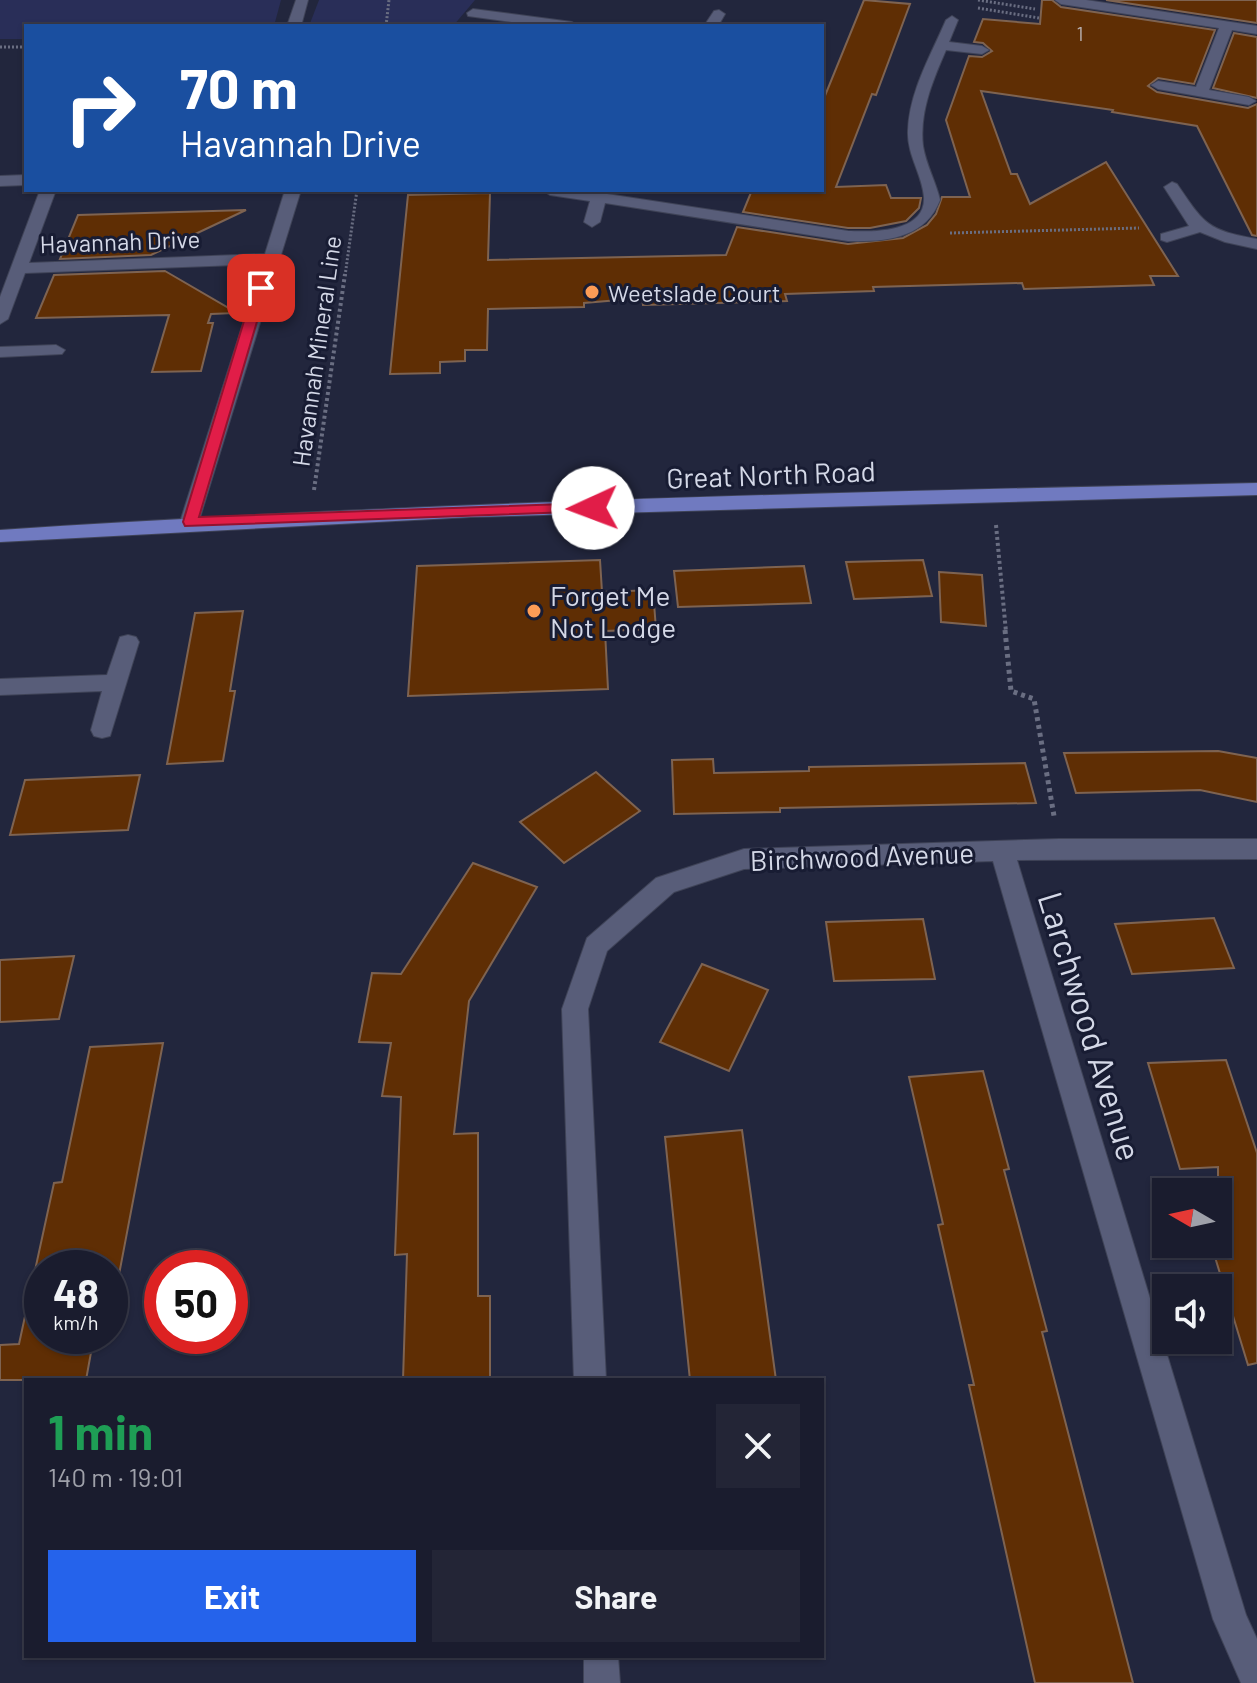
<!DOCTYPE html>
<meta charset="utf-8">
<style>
:root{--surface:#1a1c2e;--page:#232536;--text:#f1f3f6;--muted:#9fa1aa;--line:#383a4a;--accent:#2563eb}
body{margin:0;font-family:Barlow,sans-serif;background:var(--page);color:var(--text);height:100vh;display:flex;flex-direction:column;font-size:30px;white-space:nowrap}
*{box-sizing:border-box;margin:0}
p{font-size:26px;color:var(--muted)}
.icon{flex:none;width:44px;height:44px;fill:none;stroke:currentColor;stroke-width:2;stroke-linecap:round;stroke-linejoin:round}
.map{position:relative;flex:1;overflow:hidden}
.panel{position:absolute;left:24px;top:1378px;width:800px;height:280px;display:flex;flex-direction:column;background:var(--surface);border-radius:0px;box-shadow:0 2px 6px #0004,0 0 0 2px var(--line)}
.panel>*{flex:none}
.guide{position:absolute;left:24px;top:24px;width:800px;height:168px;border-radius:0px;box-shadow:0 2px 6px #0004,0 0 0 2px var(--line);background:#1a4fa0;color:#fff;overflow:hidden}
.needle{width:52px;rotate:279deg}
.tools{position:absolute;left:1152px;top:1178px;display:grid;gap:16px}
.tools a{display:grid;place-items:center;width:80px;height:80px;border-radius:0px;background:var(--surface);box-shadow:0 2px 6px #0004,0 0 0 2px var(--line);font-size:40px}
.speed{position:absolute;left:24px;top:1250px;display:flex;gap:16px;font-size:40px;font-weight:700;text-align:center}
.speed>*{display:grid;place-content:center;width:104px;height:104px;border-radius:50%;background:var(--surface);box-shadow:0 2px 6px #0004,0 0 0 2px var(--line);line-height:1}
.speed small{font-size:20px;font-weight:400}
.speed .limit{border:12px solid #d22;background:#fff;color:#111}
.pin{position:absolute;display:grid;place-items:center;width:68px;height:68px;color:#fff;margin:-34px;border-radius:16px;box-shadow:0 4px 12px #0006}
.me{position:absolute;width:88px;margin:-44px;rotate:268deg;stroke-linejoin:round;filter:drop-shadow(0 0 6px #0008)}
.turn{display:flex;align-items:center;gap:28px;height:168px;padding:0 24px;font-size:36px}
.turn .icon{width:104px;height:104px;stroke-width:2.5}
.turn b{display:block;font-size:56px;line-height:68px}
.round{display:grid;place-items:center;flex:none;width:84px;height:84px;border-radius:0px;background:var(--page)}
.summary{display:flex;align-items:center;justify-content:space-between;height:136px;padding:0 24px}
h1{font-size:48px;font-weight:700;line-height:60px;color:#1e9e55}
.action{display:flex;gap:16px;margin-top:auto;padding:16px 24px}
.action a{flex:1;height:92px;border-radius:0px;background:var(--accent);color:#fff;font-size:32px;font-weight:700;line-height:92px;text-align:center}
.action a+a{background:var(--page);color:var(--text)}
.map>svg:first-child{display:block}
.green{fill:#292e58}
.building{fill:#5f2e04;stroke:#7e6351;stroke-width:2}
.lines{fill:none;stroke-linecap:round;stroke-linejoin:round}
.minor-casing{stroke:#3f4357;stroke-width:2}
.major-casing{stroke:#3f4357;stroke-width:2}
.path-far2{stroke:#6a6e82;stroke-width:3;stroke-dasharray:2 2;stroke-linecap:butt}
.path-far1{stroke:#6a6e82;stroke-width:4;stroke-dasharray:3 3;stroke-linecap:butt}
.path{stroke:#6a6e82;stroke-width:5;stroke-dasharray:4 4;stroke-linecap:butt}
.minor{fill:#585d79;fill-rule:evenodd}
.major{fill:#707ac0;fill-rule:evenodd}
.route{fill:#e11d48;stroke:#92132f;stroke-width:2}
.poi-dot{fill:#fd9c56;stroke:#181c33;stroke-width:3}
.labels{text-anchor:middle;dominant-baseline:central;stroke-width:6;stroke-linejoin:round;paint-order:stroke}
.far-number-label{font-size:20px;fill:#b7aeae}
.far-street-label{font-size:24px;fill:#d4d8e7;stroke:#181c33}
.far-poi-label{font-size:24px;fill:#d4d8e7;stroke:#181c33;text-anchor:start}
.street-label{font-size:28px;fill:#d4d8e7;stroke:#181c33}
.poi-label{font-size:28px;fill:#d4d8e7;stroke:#181c33;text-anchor:start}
.near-street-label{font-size:34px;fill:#d4d8e7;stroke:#181c33}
</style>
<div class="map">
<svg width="1257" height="1683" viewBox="0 0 1257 1683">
<rect width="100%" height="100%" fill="#22263d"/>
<!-- green -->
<g class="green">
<path d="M0 0H281L274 26H26V39H0Z"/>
<path d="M319 0H475L453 26H309Z"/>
</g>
<!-- building -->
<g class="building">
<path d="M864 0 910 4 876 95 872 94 836 187 886 185 891 198H921L919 208 906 221 870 228H848L743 212 752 190H822V103Z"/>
<path d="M1042 0H1052L1061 7 1215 30 1194 84 1158 78 1148 86 1157 92 1248 108 1257 104V236L1252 235 1197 126 1112 112 1113 110 981 91 1011 174H1017L1030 204 1106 162 1178 276H1150L1154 285 1024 289 1022 283 873 287 874 291 785 294 787 301 643 305 642 298 584 303V307L488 309 487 350H465V361L440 362V373L390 374 408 195 490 193 488 260 726 255 737 227 848 244 903 238 927 225 936 214 942 197H970L946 120 969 56 982 57 992 51 983 43 974 42 983 19 1040 24Z"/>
<path d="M1106 0H1257V23Z"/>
<path d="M1234 33 1257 37V98L1213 88Z"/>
<path d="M246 210 151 255 60 259 78 215Z"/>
<path d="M165 271 237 313 211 314 208 323H213L201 371 152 372 169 315 36 318 54 275Z"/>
<path d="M600 560 602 592 653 590 656 629 605 631 608 689 408 696 417 566Z"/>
<path d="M923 560 932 596 854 599 846 562Z"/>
<path d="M804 566 811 603 678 607 674 571Z"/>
<path d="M939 572 982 575 986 626 941 622Z"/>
<path d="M243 611 230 691H235L223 761 167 764 195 613Z"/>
<path d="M1218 751 1257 758V802L1200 790 1076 793 1064 753Z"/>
<path d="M713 759 714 773 809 771V767L1025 763 1036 803 780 808V812L674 814 672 760Z"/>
<path d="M596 772 640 811 564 863 520 822Z"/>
<path d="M140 775 128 830 10 835 25 780Z"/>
<path d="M473 863 537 887 469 1001 454 1134 478 1133V1296H490V1380H403L407 1254 395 1255 401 1097 382 1096 391 1043 359 1042 372 973 401 974Z"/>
<path d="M1214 918 1234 968 1132 974 1115 924Z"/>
<path d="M923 919 935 979 834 981 826 922Z"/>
<path d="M74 956 59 1019 0 1022V960Z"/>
<path d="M702 964 768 990 729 1071 660 1042Z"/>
<path d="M163 1043 114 1301H110V1268H42V1336H94L86 1380H0V1345L19 1344 54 1183 62 1182 90 1047Z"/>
<path d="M1226 1060 1257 1153V1363L1248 1365 1211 1244H1218V1167L1180 1169 1148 1063Z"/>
<path d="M983 1071 1009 1169 1004 1170 1047 1331 1042 1332 1133 1683H1035L969 1385H974L938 1225 943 1224 909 1077Z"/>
<path d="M742 1130 776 1380H690L665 1137Z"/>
</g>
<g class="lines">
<!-- minor casing -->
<g class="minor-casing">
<g id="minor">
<path d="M296 0H308L301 26H287Z"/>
<path d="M1055 0H1086L1257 26V34L1232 30 1209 90 1249 97 1256 101 1249 105 1158 89 1151 85 1158 81 1196 87 1219 28 1061 4Z"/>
<path d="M473 9 572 22 579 26H542L468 16 467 13Z"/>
<path d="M719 10 725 14 718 26H704L714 11Z"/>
<path d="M952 16 958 20 949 42 982 46 989 50 982 54 946 50C933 80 919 112 923 146 926 165 936 182 940 200 925 239 885 242 848 241L605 203 600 222 592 227 584 222 590 201 550 195 542 190H609L607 194 848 231C871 232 926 233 924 197 922 174 907 155 908 131 909 92 931 55 946 20Z"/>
<path d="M26 175V185L0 186V176Z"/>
<path d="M1172 182 1177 184C1205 225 1207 230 1257 239V249L1225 242 1200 232 1167 242 1161 240V234L1189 226 1164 187Z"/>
<path d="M40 190H56L29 263 265 254 285 190H301L197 527 190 528 180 522 262 264 25 273 8 319 0 324V297Z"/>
<path d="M56 345 65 350 62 354 0 357V347Z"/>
<path d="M128 635 136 637 139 642 110 736 102 738 94 736 91 730 102 691 0 695V679L107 675 120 637Z"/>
<path d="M1059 839H1257V859L1017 860 1246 1615 1257 1639V1683H1241L1213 1619 993 861 744 869 674 892 607 951 588 1009 606 1380H574L562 1009 587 938 656 878 744 849Z"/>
<path d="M584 1656H618L620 1683H584Z"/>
</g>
</g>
<!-- major casing -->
<g class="major-casing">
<path id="major" d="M1257 483V495L471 517 0 542V530C419 502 838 492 1257 483Z"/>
</g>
<!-- path-far2 -->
<g class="path-far2">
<path d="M978 0 1035 9"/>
<path d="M978 8 1039 18"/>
<path d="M386 26 389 0"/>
<path d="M0 47H26"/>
<path d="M950 233 1139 228"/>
<path d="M345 276 357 190"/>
</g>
<!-- path-far1 -->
<g class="path-far1">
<path d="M314 490 345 274"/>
<path d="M996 525 1006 632"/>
</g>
<!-- path -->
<path class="path" d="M1005 630 1011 691 1034 699 1054 816"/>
<!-- minor -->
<use href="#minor" class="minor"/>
<!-- major -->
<use href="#major" class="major"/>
</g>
<!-- route -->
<path class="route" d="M261 285 267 288 199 517 593 503 599 504V511L185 526 183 522 254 288Z"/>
<!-- markers -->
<g class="poi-dot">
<circle cx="592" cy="292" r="8"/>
<circle cx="534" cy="611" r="8"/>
</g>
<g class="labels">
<!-- far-number labels -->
<g class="far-number-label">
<text x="1080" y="33">1</text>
</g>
<!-- far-street labels -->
<g class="far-street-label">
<text transform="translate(120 241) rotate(-2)">Havannah Drive</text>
<text transform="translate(316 351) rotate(-82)">Havannah Mineral Line</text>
</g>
<!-- far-poi labels -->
<g class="far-poi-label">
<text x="608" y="292">Weetslade Court</text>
</g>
<!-- street labels -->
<g class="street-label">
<text transform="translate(771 474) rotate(-2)">Great North Road</text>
<text transform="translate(862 856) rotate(-2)">Birchwood Avenue</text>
</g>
<!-- poi labels -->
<g class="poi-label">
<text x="550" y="595">Forget Me<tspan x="550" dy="32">Not Lodge</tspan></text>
</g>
<!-- near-street labels -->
<g class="near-street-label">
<text transform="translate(1091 1026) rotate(73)">Larchwood Avenue</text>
</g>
</g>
</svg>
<div class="tools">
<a><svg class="needle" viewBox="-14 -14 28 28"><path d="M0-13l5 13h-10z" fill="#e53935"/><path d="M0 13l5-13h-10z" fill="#9fa1aa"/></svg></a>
<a><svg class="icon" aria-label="sound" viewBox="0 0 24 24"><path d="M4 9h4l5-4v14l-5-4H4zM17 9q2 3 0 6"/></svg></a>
</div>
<div class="speed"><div>48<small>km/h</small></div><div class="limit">50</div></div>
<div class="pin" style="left:261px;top:288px;background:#d93025"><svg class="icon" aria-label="arrive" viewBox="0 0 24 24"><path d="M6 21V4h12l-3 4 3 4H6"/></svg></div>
<svg class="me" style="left:593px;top:508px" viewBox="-20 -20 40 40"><circle r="19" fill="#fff"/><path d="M0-13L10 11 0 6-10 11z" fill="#e11d48"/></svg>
<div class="guide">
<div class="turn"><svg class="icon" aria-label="right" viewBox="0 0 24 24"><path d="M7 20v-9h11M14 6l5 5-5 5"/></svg><div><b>70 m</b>Havannah Drive</div></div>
</div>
<section class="panel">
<div class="summary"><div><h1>1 min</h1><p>140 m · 19:01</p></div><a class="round"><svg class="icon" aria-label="close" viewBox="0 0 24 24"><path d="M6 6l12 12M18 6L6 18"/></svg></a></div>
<div class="action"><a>Exit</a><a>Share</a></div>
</section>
</div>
